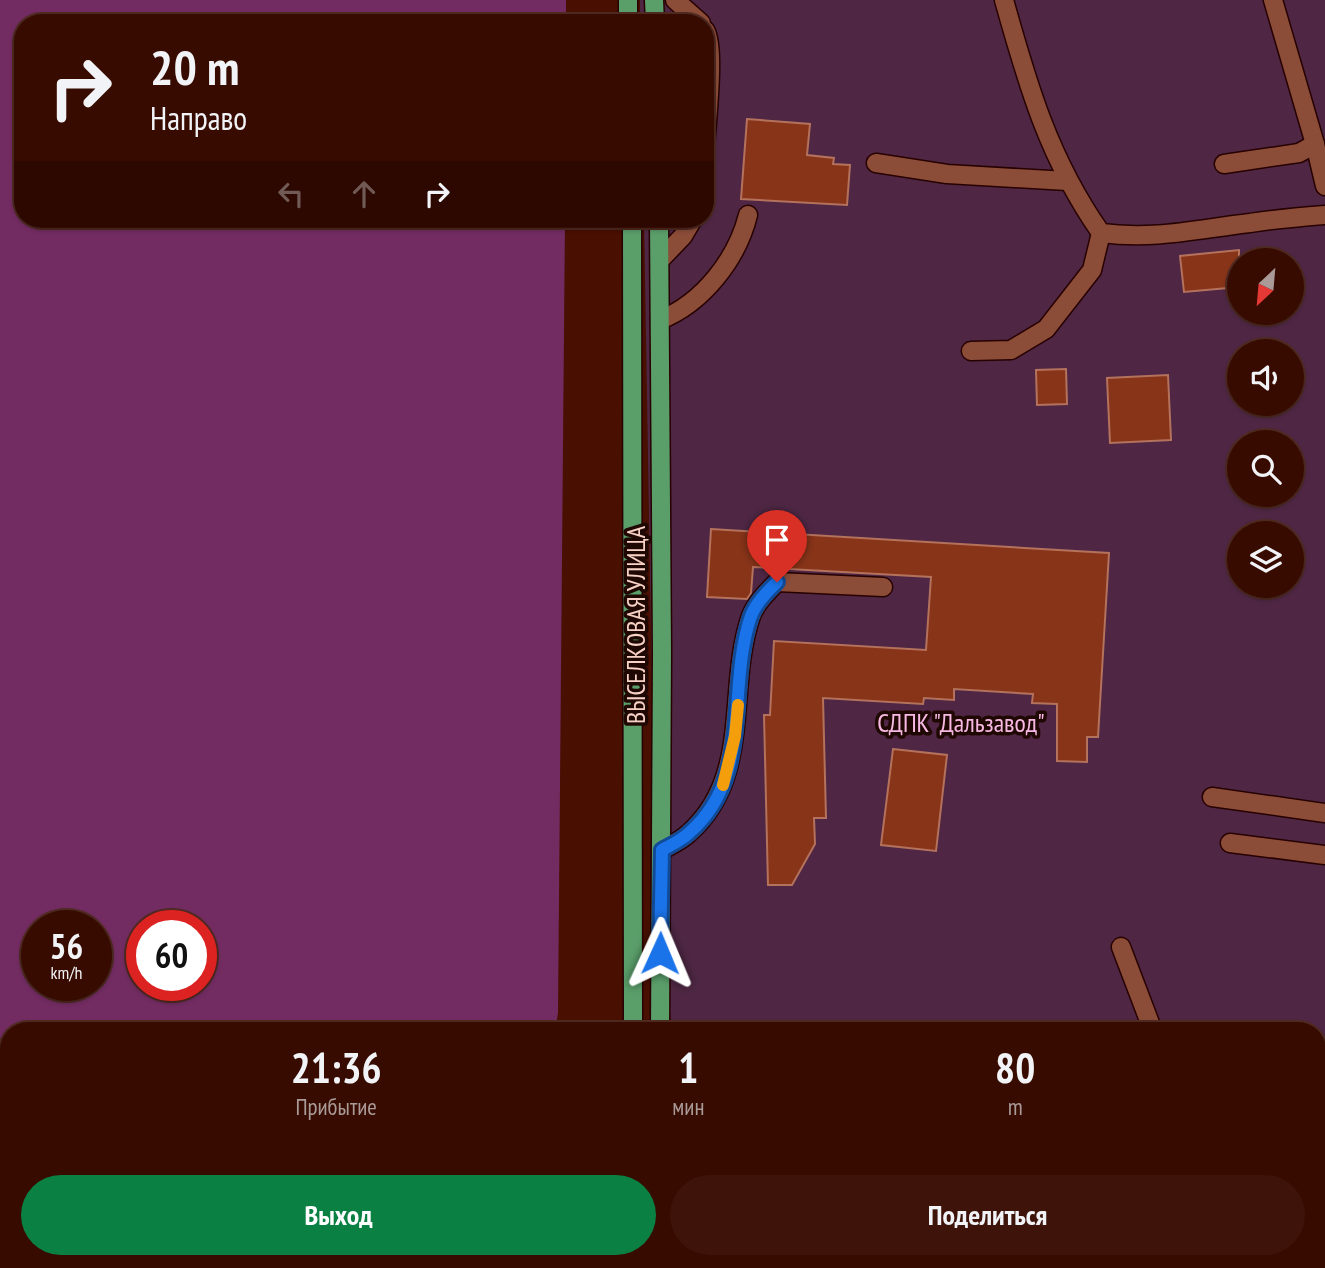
<!DOCTYPE html>
<html lang="ru">
<meta charset="utf-8">
<style>
:root{--surface:#370b00;--page:#3e140a;--text:#f1f3f6;--muted:#aa9b99;--line:#512b22;--accent:#0b8043}
body{margin:0;font-family:"PT Sans Narrow",sans-serif;background:var(--page);color:var(--text);height:100vh;display:flex;flex-direction:column;font-size:26px;white-space:nowrap}
*{box-sizing:border-box;margin:0}
p{font-size:23px;color:var(--muted)}
.icon{flex:none;width:38px;height:38px;fill:none;stroke:currentColor;stroke-width:2;stroke-linecap:round;stroke-linejoin:round}
.map{position:relative;flex:1;overflow:hidden}
.panel{position:absolute;left:0px;top:1022px;width:1326px;height:247px;display:flex;flex-direction:column;background:var(--surface);border-radius:28px 28px 0 0;box-shadow:0 2px 5px #0004,0 0 0 2px var(--line)}
.panel>*{flex:none}
.guide{position:absolute;left:14px;top:14px;width:700px;height:214px;border-radius:28px;box-shadow:0 2px 5px #0004,0 0 0 2px var(--line);background:#370b00;color:var(--text);overflow:hidden}
.needle{width:46px;rotate:206deg}
.tools{position:absolute;left:1227px;top:248px;display:grid;gap:14px}
.tools a{display:grid;place-items:center;width:77px;height:77px;border-radius:50%;background:var(--surface);box-shadow:0 2px 5px #0004,0 0 0 2px var(--line);font-size:35px}
.speed{position:absolute;left:21px;top:910px;display:flex;gap:14px;font-size:35px;font-weight:700;text-align:center}
.speed>*{display:grid;place-content:center;width:91px;height:91px;border-radius:50%;background:var(--surface);box-shadow:0 2px 5px #0004,0 0 0 2px var(--line);line-height:1}
.speed small{font-size:18px;font-weight:400}
.speed .limit{border:10px solid #d22;background:#fff;color:#111}
.pin{position:absolute;display:grid;place-items:center;width:60px;height:60px;color:#fff;margin:-72px -30px;border-radius:50% 50% 50% 0;rotate:-45deg;box-shadow:0 0 7px #0007}
.pin .icon{rotate:45deg}
.me{position:absolute;width:77px;margin:-38px;rotate:1deg;stroke-linejoin:round;filter:drop-shadow(0 0 5px #0008)}
.turn{display:flex;align-items:center;gap:24px;height:147px;padding:0 21px;font-size:32px}
.turn .icon{width:91px;height:91px;stroke-width:2.5}
.turn b{display:block;font-size:49px;line-height:60px}
.lanes{display:flex;align-items:center;height:66px;padding:0 21px;background:#0003;justify-content:center;gap:35px;direction:ltr}
.lanes .off{opacity:.35}
.eta{display:flex;justify-content:space-evenly;align-items:center;height:119px;text-align:center}
.eta b{font-size:42px;font-weight:600;line-height:49px}
.action{display:flex;gap:14px;margin-top:auto;padding:14px 21px}
.action a{flex:1;height:80px;border-radius:42px;background:var(--accent);color:#fff;font-size:28px;font-weight:600;line-height:80px;text-align:center}
.action a+a{background:var(--page);color:var(--text)}
.map>svg:first-child{display:block}
.green{fill:#4f2744;fill-rule:evenodd}
.forest{fill:#722c61;fill-rule:evenodd}
.building{fill:#873419;stroke:#b4715c;stroke-width:2}
.lines{fill:none;stroke-linecap:round;stroke-linejoin:round}
.minor-casing{stroke:#270000;stroke-width:21}
.major-casing{stroke:#270000;stroke-width:21}
.minor{stroke:#8b4c38;stroke-width:18}
.major{stroke:#5a9e6a;stroke-width:18}
.route-casing{stroke:#114b97;stroke-width:18}
.route{stroke:#1a73e8;stroke-width:12}
.slow{stroke:#f59e0b;stroke-width:12}
.labels{text-anchor:middle;dominant-baseline:central;stroke-width:7;stroke-linejoin:round;paint-order:stroke}
.street-label{font-size:26px;fill:#f7d1c5;stroke:#1f0702}
.park-label{font-size:26px;fill:#f7b9e4;stroke:#1f0702}
</style>
<div class="map">
<svg width="1325" height="1268" viewBox="0 0 1325 1268">
<rect width="100%" height="100%" fill="#490f00"/>
<!-- green -->
<path class="green" d="M640 0H1325V1268H697V1260H1318V1031H672L655 872 644 219H705V23H640ZM1239 261H1292V313H1239ZM1239 352H1292V404H1239ZM1239 443H1292V495H1239ZM1239 534H1292V586H1239Z"/>
<!-- forest -->
<path class="forest" d="M0 0H566V23H23V219H565L558 1013 555 1031H9V1260H520L519 1268H0ZM37 926H96V985H37ZM142 926H201V985H142Z"/>
<!-- building -->
<g class="building">
<path d="M747 119 810 124 807 155 834 158 833 164 850 165 847 205 741 199Z"/>
<path d="M1239 250V287L1184 292 1180 256Z"/>
<path d="M1066 369 1067 404 1037 405 1036 370Z"/>
<path d="M1168 375 1171 440 1110 443 1107 378Z"/>
<path d="M711 529 1109 553 1098 737H1087V762L1057 761V704L1032 703 1033 694 954 689V700L924 698 923 704 823 698 826 818H814L815 844 792 885H768L764 715H770L774 641 926 650 931 577 753 567 751 593 747 599 707 597Z"/>
<path d="M893 749 947 755 936 851 881 845Z"/>
</g>
<g class="lines">
<!-- minor casing -->
<g class="minor-casing">
<g id="minor">
<path d="M675 0 701 23"/>
<path d="M1004 0C1028 86 1049 159 1101 233 1155 240 1197 229 1250 223 1275 219 1300 217 1325 215"/>
<path d="M1273 0 1315 144 1325 186"/>
<path d="M705 30C716 46 706 125 705 149"/>
<path d="M876 163 947 174 1067 181"/>
<path d="M1224 164 1299 153 1315 144"/>
<path d="M660 260 683 236 693 219"/>
<path d="M660 320C703 303 737 259 748 215"/>
<path d="M971 351 1011 350 1046 329 1092 270 1101 233"/>
<path d="M1212 797 1325 813"/>
<path d="M1230 843 1325 855"/>
<path d="M662 850C671 845 682 840 689 833 753 776 726 688 751 616 756 603 767 592 777 582L883 587"/>
<path d="M1121 947 1153 1031"/>
<path d="M1318 1137 1325 1132"/>
<path d="M582 1268 584 1260"/>
<path d="M1167 1268 1172 1260"/>
</g>
</g>
<!-- major casing -->
<g class="major-casing">
<g id="major">
<path d="M628 0V23"/>
<path d="M654 0 655 23"/>
<path d="M632 219 633 1031"/>
<path d="M659 219 662 653 660 1031"/>
<path d="M642 1260 643 1268"/>
<path d="M671 1260 672 1268"/>
</g>
</g>
<!-- minor -->
<use href="#minor" class="minor"/>
<!-- major -->
<use href="#major" class="major"/>
</g>
<g class="lines">
<!-- route casing -->
<g class="route-casing">
<path id="route" d="M660 953 662 850C671 845 682 840 689 833 754 777 726 688 751 616 756 603 767 592 777 582"/>
</g>
<!-- route -->
<use href="#route" class="route"/>
<!-- slow -->
<path class="slow" d="M723 785 735 736 738 705"/>
</g>
<g class="labels">
<!-- street labels -->
<g class="street-label">
<text transform="translate(635 625) rotate(-90)">ВЫСЕЛКОВАЯ УЛИЦА</text>
</g>
<!-- park labels -->
<g class="park-label">
<text x="961" y="722">СДПК "Дальзавод"</text>
</g>
</g>
</svg>
<div class="tools">
<a><svg class="needle" viewBox="-14 -14 28 28"><path d="M0-13l5 13h-10z" fill="#e53935"/><path d="M0 13l5-13h-10z" fill="#aa9b99"/></svg></a>
<a><svg class="icon" aria-label="sound" viewBox="0 0 24 24"><path d="M4 9h4l5-4v14l-5-4H4zM17 9q2 3 0 6"/></svg></a>
<a><svg class="icon" aria-label="search" viewBox="0 0 24 24"><circle cx="10" cy="10" r="6"/><path d="M15 15l6 6"/></svg></a>
<a><svg class="icon" aria-label="layers" viewBox="0 0 24 24"><path d="M12 4l9 5-9 5-9-5zM3 14l9 5 9-5"/></svg></a>
</div>
<div class="speed"><div>56<small>km/h</small></div><div class="limit">60</div></div>
<div class="pin" style="left:777px;top:582px;background:#d93025"><svg class="icon" aria-label="arrive" viewBox="0 0 24 24"><path d="M6 21V4h12l-3 4 3 4H6"/></svg></div>
<svg class="me" style="left:660px;top:953px" viewBox="-20 -20 40 40"><path d="M0-17L14 15 0 8-14 15z" fill="#1a73e8" stroke="#fff" stroke-width="4"/></svg>
<div class="guide">
<div class="turn"><svg class="icon" aria-label="right" viewBox="0 0 24 24"><path d="M7 20v-9h11M14 6l5 5-5 5"/></svg><div><b>20 m</b>Направо</div></div>
<div class="lanes"><svg class="icon off" aria-label="left" viewBox="0 0 24 24"><path d="M17 20v-9H6M10 6l-5 5 5 5"/></svg><svg class="icon off" aria-label="ahead" viewBox="0 0 24 24"><path d="M12 20V5M6 11l6-6 6 6"/></svg><svg class="icon" aria-label="right" viewBox="0 0 24 24"><path d="M7 20v-9h11M14 6l5 5-5 5"/></svg></div>
</div>
<section class="panel">
<div class="eta">
<div><b>21:36</b><p>Прибытие</p></div>
<div><b>1</b><p>мин</p></div>
<div><b>80</b><p>m</p></div>
</div>
<div class="action"><a>Выход</a><a>Поделиться</a></div>
</section>
</div>
